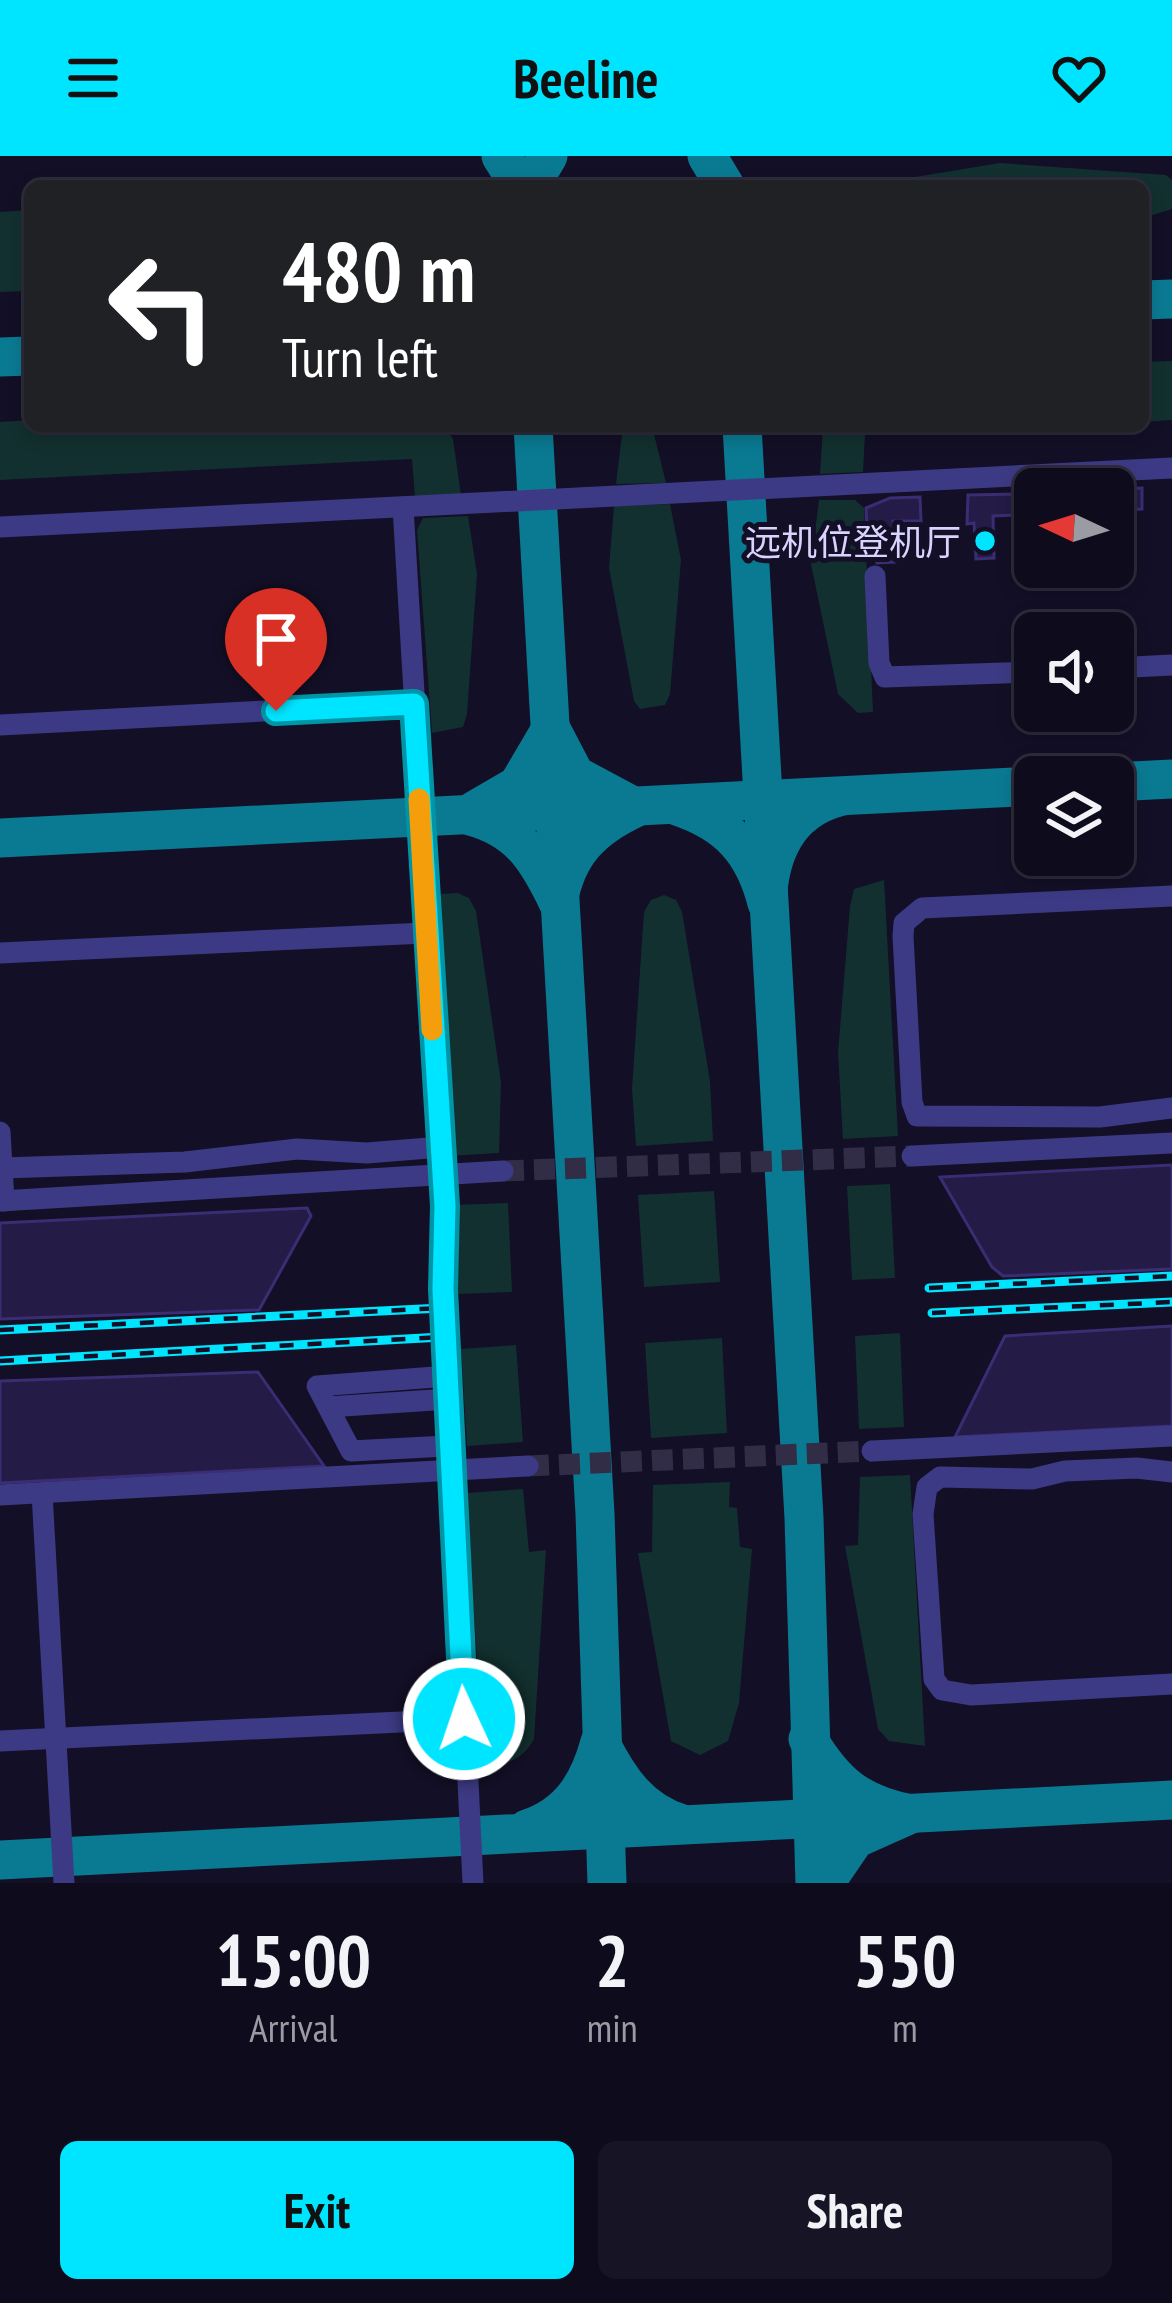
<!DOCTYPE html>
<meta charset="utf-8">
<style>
:root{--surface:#0e0b1c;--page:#171425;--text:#f1f3f6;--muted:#9b9ba3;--line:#2e2b3b;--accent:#00e5ff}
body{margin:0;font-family:"PT Sans Narrow","Noto Sans SC",sans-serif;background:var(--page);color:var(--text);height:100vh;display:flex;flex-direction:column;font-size:45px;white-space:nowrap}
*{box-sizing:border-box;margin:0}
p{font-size:39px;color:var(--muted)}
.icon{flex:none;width:66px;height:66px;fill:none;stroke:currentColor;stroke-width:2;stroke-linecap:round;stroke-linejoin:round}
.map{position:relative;height:1727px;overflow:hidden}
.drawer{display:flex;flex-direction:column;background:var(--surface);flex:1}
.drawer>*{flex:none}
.top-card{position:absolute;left:24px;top:24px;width:1125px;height:252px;border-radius:18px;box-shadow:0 6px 18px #0003,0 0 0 3px var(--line);background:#202124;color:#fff;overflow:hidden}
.needle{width:78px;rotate:274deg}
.controls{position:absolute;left:1014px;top:312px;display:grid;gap:24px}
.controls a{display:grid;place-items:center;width:120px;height:120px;border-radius:18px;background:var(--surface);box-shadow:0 6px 18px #0003,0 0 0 3px var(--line);font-size:60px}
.pin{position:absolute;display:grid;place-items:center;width:102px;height:102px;color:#fff;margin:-123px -51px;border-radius:50% 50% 50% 0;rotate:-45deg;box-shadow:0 0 12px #0007}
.pin .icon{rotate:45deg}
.me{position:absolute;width:132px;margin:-66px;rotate:357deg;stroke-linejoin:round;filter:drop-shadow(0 0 9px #0008)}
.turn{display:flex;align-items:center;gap:42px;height:252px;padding:0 60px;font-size:54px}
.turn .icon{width:156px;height:156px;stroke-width:2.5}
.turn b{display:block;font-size:84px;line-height:102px}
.eta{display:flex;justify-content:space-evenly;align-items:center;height:204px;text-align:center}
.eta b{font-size:72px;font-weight:700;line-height:84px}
.button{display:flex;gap:24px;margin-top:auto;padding:24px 60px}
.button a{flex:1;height:138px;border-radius:18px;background:var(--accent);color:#111;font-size:48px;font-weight:700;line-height:138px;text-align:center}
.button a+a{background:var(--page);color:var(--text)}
header{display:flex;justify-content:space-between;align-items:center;height:156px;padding:0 60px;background:var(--accent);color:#111;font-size:54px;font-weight:700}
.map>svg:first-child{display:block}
.green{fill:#12302f}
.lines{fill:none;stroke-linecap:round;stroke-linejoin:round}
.taxiway{stroke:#0a7a92;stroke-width:39}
.building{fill:#241b47;stroke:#3b2d73;stroke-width:3}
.minor-tunnel{stroke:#312d47;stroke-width:21;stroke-dasharray:21 10;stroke-linecap:butt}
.minor{stroke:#3d3a85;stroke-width:21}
.rail-casing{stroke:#00e5ff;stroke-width:9}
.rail{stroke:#130f26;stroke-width:4.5;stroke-dasharray:14;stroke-linecap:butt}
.minor-bridge{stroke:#3d3a85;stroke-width:21}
.route-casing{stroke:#0095a6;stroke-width:30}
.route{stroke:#00e5ff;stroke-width:21}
.slow{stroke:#f59e0b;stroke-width:21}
.poi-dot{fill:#00e5ff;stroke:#130f26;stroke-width:4.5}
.labels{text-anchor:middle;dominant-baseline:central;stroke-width:10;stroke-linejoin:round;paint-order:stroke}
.poi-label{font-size:36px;fill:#d9d4ff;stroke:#130f26;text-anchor:end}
</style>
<header><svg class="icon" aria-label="menu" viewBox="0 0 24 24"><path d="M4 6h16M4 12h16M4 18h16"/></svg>Beeline<svg class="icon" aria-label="heart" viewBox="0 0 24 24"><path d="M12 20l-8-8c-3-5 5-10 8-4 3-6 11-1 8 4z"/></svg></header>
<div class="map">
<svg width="1172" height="1727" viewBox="0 0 1172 1727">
<rect width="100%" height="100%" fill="#130f26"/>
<!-- green -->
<g class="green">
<path d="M1000 7 1166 19 1172 24V53L1143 62V30H860Z"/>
<path d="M30 54V135L0 136V56Z"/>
<path d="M1172 205V264L1143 266V206Z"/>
<path d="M30 264V270H445L453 283 461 339 415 341 412 303 0 324V266Z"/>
<path d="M623 270H652L666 327 616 328Z"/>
<path d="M823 270H1056L865 279 863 316 820 318Z"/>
<path d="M819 344H855L864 352 873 556 858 557 838 538 811 408Z"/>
<path d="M670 348 681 404 670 538 665 549 640 553 634 545 609 412 614 350Z"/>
<path d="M468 360 477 418 467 558 463 571 432 577 417 374 423 362Z"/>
<path d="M884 724 898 980 843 983 838 897 850 750 854 733Z"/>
<path d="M458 737 469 742 476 755 501 926 499 997 448 1000 441 738Z"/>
<path d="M664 739 676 744 682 756 710 925 713 985 636 990 632 933 644 756 651 744Z"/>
<path d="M890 1028 895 1122 852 1124 847 1030Z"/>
<path d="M714 1035 720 1126 644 1131 638 1039Z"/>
<path d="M508 1047 512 1136 458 1138 454 1049Z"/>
<path d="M900 1177 904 1271 859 1273 855 1180Z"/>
<path d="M722 1182 727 1277 651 1282 645 1187Z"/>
<path d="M516 1189 523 1286 467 1290 461 1193Z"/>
<path d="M910 1319 925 1590 889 1585 878 1573 845 1390 858 1389 860 1321Z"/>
<path d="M730 1326 729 1351 737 1352 740 1391 752 1393 739 1547 728 1585 700 1599 671 1585 638 1397 652 1396 653 1329Z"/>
<path d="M523 1333 529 1396 546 1394 534 1583C523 1603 507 1610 484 1610L466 1337Z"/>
</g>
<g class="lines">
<!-- taxiway -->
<g class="taxiway">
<path d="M501 0 520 30"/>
<path d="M707 0 725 30"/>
<path d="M530 30 548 0"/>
<path d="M1143 144 1172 143"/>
<path d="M0 201 30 200"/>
<path d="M533 270 595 1358 607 1727"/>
<path d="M742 270 804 1362 815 1727"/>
<path d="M1113 626 1172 623"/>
<path d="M677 650C728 667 754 695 767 747 769 699 786 655 839 641"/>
<path d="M475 654 518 629 551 573 575 619 629 648"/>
<path d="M470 660C519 673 537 702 558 746 567 697 592 672 635 652"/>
<path d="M0 682 1035 630"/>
<path d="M808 1583C835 1628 859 1648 911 1658L855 1683 825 1727"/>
<path d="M527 1673C570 1659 589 1627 600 1586 619 1624 640 1655 682 1668"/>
<path d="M0 1704 1172 1644"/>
</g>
</g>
<!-- building -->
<g class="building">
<path d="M1142 332V353L1116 354 1117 395 1113 396V333H1099Z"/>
<path d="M1019 338V359L993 360 994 402 976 403 974 367 967 368 968 339Z"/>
<path d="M920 341 921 365H893L895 406 877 407 876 372 867 373 866 352 890 342Z"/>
<path d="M1172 1009V1113L1003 1120 992 1111 940 1021Z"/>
<path d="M307 1052 311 1060 259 1154 0 1163V1067Z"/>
<path d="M1172 1170V1270L955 1281 1005 1180Z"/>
<path d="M258 1216 324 1310 0 1327V1225Z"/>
</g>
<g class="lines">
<!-- minor-tunnel -->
<g class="minor-tunnel">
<path d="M503 1015 912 1000"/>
<path d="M528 1310 872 1295"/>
</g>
<!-- minor -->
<g class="minor">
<path d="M0 371 1172 312"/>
<path d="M875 420 879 507 885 521 1035 516"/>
<path d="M1113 512 1172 509"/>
<path d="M0 569 414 547"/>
<path d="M1172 740 922 752 904 767 903 780 912 946 917 960 1100 961 1172 952"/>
<path d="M0 797 425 777"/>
<path d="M0 976 4 1045"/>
<path d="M912 1000 1172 987"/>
<path d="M2 1012 185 1006 297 993 367 997 441 991 403 351"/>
<path d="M0 1045 503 1015"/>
<path d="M443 1133 444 1050"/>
<path d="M449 1243 328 1251 351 1295 446 1290 451 1281"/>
<path d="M328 1251 317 1230 448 1220"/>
<path d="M872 1295 1172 1280"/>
<path d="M1172 1316 1137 1312 1065 1315 1032 1323 940 1321 927 1331 923 1358 934 1523 942 1534 971 1539 1172 1528"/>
<path d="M42 1337 64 1727"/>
<path d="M0 1339 528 1310"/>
<path d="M454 1343 473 1727"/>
<path d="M0 1585 464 1563"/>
</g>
<!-- rail casing -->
<g class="rail-casing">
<g id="rail">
<path d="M929 1132 1172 1120"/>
<path d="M932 1157 1172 1146"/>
<path d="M0 1174 442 1152"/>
<path d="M0 1205 442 1181"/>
</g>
</g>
<!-- rail -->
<use href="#rail" class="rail"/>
<!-- minor-bridge -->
<g class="minor-bridge">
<path d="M441 991 444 1050"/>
<path d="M443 1133 447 1202"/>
<path d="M452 1292 454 1343"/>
</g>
</g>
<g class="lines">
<!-- route casing -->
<g class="route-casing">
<path id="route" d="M276 555 414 548 445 1050 443 1133 464 1563"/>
</g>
<!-- route -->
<use href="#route" class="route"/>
<!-- slow -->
<path class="slow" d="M419 643 432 874"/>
</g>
<!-- markers -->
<circle class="poi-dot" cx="985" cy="385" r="12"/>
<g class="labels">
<!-- poi labels -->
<g class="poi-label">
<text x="961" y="385">远机位登机厅</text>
</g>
</g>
</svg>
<div class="controls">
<a><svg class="needle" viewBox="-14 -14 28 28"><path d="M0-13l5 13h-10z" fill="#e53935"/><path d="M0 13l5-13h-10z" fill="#9b9ba3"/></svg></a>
<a><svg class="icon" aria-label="sound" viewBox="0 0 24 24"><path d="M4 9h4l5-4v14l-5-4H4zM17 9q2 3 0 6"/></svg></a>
<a><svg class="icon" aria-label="layers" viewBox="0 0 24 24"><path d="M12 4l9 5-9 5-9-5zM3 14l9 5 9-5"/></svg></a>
</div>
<div class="pin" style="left:276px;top:555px;background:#d93025"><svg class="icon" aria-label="arrive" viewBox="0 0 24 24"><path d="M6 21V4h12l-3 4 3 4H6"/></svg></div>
<svg class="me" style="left:464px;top:1563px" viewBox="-20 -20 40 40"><circle r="17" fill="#00e5ff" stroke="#fff" stroke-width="3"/><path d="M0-11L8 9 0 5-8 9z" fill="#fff"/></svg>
<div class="top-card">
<div class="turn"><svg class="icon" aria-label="left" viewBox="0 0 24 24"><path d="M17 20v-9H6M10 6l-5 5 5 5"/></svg><div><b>480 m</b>Turn left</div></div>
</div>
</div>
<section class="drawer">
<div class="eta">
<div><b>15:00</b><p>Arrival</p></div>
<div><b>2</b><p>min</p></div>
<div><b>550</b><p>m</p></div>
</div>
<div class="button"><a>Exit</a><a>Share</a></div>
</section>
